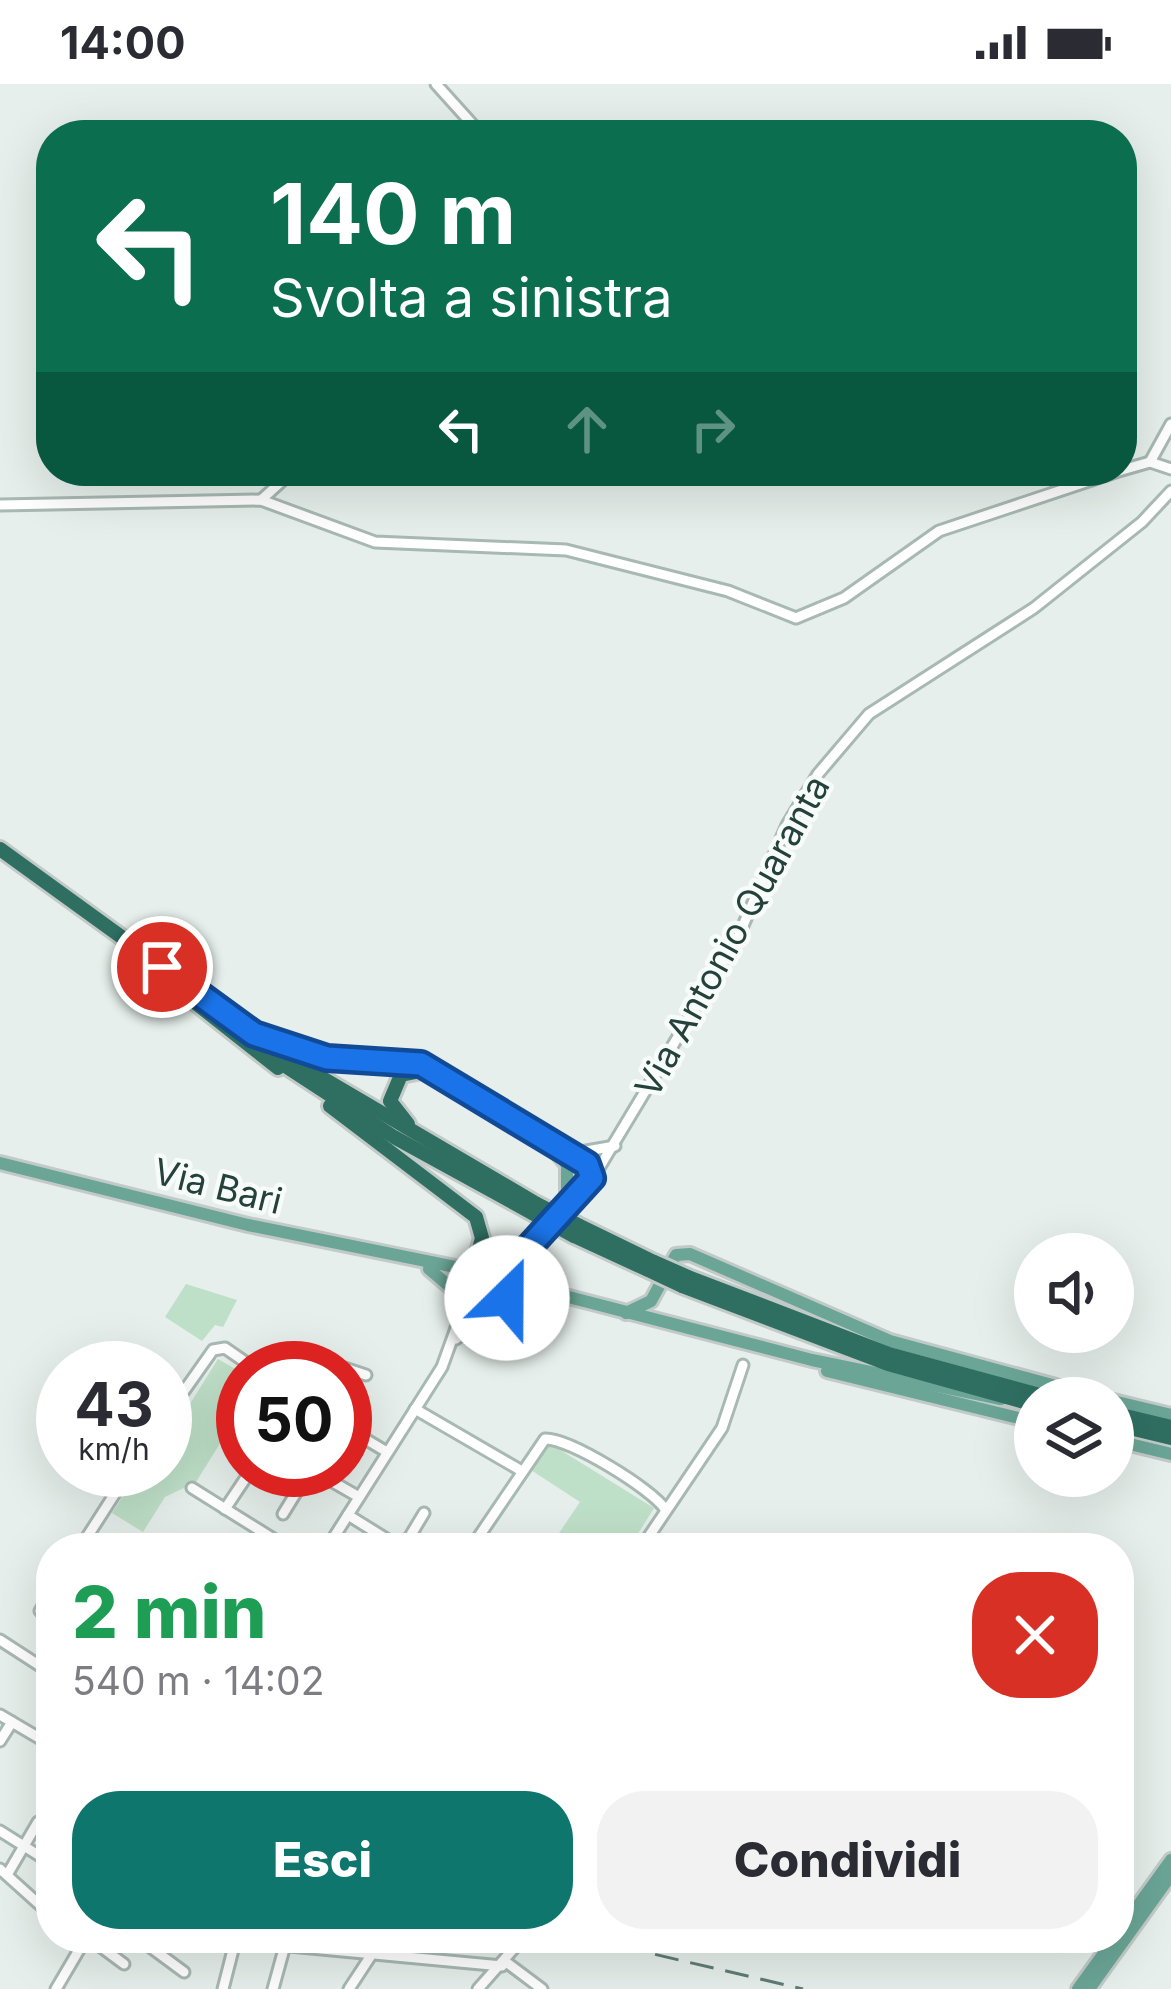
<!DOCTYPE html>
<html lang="it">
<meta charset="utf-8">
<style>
:root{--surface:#fff;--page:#f2f2f3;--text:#2b2b33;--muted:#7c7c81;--accent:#0f766e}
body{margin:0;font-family:Inter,sans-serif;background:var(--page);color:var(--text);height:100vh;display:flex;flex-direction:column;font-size:45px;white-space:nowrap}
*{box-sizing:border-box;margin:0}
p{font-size:39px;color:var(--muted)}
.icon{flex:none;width:66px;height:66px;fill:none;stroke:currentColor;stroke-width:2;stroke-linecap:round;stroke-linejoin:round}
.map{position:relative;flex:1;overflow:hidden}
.sheet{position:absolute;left:36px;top:1449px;width:1098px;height:420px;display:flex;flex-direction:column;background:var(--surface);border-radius:48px;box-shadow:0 12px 48px #0002}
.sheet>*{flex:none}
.guide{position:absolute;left:36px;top:36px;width:1101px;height:366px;border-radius:48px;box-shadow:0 12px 48px #0002;background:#0b6e4f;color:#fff;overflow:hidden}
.tools{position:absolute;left:1014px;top:1149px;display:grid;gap:24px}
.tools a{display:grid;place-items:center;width:120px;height:120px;border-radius:50%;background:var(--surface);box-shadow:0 12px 48px #0002;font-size:60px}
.speed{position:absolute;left:36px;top:1257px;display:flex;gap:24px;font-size:60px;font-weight:700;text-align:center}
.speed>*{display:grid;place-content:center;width:156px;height:156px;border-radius:50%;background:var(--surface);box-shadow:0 12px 48px #0002;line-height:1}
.speed small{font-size:30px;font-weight:400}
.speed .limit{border:18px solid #d22;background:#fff;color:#111}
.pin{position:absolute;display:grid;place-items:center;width:102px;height:102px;color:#fff;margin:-51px;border:6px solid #fff;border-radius:50%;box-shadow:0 3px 12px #0007}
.me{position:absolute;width:132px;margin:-66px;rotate:23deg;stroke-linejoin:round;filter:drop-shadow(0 0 9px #0008)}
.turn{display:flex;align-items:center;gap:42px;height:252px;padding:0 36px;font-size:54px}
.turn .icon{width:156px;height:156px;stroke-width:2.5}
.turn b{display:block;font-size:84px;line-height:102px}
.lanes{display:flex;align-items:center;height:114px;padding:0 36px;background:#0003;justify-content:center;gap:60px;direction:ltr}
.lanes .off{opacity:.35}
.round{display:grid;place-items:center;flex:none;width:126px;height:126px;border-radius:48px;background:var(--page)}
.headline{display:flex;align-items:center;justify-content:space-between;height:204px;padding:0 36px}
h1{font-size:72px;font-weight:800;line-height:90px;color:#1e9e55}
.action{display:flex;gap:24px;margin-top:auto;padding:24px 36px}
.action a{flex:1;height:138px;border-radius:48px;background:var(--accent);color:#fff;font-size:48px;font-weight:800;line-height:138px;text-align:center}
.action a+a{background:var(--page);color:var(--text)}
.status{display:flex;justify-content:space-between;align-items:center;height:84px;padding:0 60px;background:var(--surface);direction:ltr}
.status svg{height:33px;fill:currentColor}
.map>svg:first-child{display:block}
.green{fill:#bfe0c8}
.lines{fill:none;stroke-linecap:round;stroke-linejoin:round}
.minor-casing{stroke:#a8b8b2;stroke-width:15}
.major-casing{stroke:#c2cac8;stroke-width:18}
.highway-casing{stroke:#c2cac8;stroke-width:20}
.minor{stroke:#fff;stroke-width:9}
.major{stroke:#6aa596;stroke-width:12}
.highway{stroke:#2f6f62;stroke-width:14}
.rail{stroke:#5f7d75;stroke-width:3;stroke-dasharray:24 12;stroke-linecap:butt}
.highway-bridge-casing{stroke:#c2cac8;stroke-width:20;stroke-linecap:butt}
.highway-bridge{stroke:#2f6f62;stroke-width:14}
.route-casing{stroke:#114b97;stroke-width:30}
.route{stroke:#1a73e8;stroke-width:21}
.labels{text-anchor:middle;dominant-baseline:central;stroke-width:9;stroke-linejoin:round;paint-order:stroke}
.street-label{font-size:36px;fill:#24423a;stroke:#f7fbf9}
</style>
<div class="status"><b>14:00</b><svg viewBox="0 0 49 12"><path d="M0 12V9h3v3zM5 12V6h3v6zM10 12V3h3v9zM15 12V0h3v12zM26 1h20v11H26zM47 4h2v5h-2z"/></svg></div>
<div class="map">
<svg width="1171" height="1905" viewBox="0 0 1171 1905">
<rect width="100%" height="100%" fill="#e6efeb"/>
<!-- green -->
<g class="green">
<path d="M186 1200 237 1216 223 1243 215 1241 202 1257 165 1233Z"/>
<path d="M218 1275 242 1289 222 1322 237 1332 196 1398 165 1413 143 1448 112 1429 140 1386H165V1360Z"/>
<path d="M549 1359 654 1424 629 1464H549L580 1418 531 1386Z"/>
</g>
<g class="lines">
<!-- minor casing -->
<g class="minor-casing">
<g id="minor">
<path d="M436 0 482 51"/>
<path d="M1150 378 1171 340"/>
<path d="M1122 386 1150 378 1171 385"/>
<path d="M261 416 293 387"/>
<path d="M0 421 261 416 375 458 566 466 728 507 796 534 844 514 939 447 1119 387"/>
<path d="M575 1069 615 1062"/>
<path d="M593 1094 738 853 787 741 818 690 869 630 1034 524 1142 438 1171 407"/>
<path d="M456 1255 488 1229"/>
<path d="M317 1284 327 1278 366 1291"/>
<path d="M415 1325 520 1386"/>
<path d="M165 1334 213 1266 225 1264 254 1284"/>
<path d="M345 1343 387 1368"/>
<path d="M312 1386 359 1413"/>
<path d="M192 1404 288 1464"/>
<path d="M225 1425 251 1386"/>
<path d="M283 1430 310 1386"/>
<path d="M348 1431 401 1464"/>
<path d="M80 1464 130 1386"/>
<path d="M327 1464 442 1283 465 1219"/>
<path d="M403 1464 424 1429"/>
<path d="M471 1464 545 1355C569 1354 652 1405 665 1425"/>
<path d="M641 1464 722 1344 743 1281"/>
<path d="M51 1509 40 1527 51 1534"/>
<path d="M0 1556 51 1589"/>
<path d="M0 1631 51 1661"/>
<path d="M0 1657 12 1638"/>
<path d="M46 1723 51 1715"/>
<path d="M0 1747 51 1779"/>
<path d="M0 1785 51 1831"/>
<path d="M7 1791 38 1738"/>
<path d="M89 1854 124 1880"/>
<path d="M138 1854 184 1888"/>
<path d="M236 1857 502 1882"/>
<path d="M506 1878 542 1905"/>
<path d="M56 1905 86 1854"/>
<path d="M223 1905 236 1854"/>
<path d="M273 1905 287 1854"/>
<path d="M349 1905 370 1873"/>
<path d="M478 1905 523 1854"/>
</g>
</g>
<!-- major casing -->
<g class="major-casing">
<g id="major">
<path d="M548 1058 567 1081V1121"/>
<path d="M555 1061 575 1069 593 1094"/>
<path d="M0 1079 248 1141 470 1186"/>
<path d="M481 1181 528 1159"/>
<circle cx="484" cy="1205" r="24"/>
<path d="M429 1185 461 1212"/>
<path d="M506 1195 593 1094"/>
<path d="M507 1197 812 1276 1001 1315"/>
<path d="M499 1226 549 1215"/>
<path d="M626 1229 651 1217 676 1171 690 1170 890 1257 1100 1314"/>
<path d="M827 1287 1035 1338"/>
<path d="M1113 1317 1171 1331"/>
<path d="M1113 1356 1171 1370"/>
<path d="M1119 1848 1171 1776"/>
<path d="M1078 1905 1115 1854"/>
<path d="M1089 1905 1171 1791"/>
</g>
</g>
<!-- highway casing -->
<g class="highway-casing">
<g id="highway">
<path d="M0 765 290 975 537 1120"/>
<path d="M188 913 278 984"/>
<path d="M278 959 327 974 421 980 548 1058"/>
<path d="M276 976 394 1053 534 1130"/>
<path d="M330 1022 476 1133 482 1154 474 1183"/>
<path d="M408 1040 390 1017 401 991 421 987"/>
<path d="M578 1141 654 1178"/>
<path d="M574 1152 648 1186"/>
<path d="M688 1193 889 1270 1051 1314"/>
<path d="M682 1202 888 1280 1035 1321"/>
<path d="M1113 1329 1171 1343"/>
<path d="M1113 1340 1171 1354"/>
</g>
</g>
<!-- minor -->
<use href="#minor" class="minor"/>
<!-- major -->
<use href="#major" class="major"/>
<!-- highway -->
<use href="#highway" class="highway"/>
<!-- rail -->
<path class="rail" d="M585 1854 803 1905"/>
<!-- highway-bridge casing -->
<g class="highway-bridge-casing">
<g id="highway-bridge">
<path d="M537 1120 578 1141"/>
<path d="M534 1130 574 1152"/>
<path d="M654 1178 688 1193"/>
<path d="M648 1186 682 1202"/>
</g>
</g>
<!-- highway-bridge -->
<use href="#highway-bridge" class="highway-bridge"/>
</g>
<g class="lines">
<!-- route casing -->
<g class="route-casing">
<path id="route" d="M162 883 254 950 327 974 421 980 587 1080 592 1094 519 1174 506 1195 507 1214"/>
</g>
<!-- route -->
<use href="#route" class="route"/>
</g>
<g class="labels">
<!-- street labels -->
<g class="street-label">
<text transform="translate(732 852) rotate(-61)">Via Antonio Quaranta</text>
<text transform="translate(218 1102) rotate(14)">Via Bari</text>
</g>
</g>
</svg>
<div class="tools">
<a><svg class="icon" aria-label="sound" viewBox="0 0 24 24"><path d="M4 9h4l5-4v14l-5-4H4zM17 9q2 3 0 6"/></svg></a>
<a><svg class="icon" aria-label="layers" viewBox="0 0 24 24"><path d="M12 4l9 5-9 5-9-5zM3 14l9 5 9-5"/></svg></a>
</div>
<div class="speed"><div>43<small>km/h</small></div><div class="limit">50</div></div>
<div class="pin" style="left:162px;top:883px;background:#d93025"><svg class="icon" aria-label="arrive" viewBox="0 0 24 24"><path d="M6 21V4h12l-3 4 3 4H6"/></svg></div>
<svg class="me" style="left:507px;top:1214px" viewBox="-20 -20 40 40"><circle r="19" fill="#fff"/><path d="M0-13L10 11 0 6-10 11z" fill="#1a73e8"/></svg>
<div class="guide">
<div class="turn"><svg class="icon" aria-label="left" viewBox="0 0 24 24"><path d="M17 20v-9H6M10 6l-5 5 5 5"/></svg><div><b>140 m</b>Svolta a sinistra</div></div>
<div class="lanes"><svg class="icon" aria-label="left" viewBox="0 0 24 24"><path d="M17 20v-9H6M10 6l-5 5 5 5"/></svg><svg class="icon off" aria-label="ahead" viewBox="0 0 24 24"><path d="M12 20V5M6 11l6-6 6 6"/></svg><svg class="icon off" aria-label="right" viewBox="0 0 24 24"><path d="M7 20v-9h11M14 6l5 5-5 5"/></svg></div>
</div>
<section class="sheet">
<div class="headline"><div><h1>2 min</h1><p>540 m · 14:02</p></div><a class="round" style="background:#d93025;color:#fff"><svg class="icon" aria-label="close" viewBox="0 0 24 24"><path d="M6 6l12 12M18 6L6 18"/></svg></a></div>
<div class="action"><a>Esci</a><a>Condividi</a></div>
</section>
</div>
